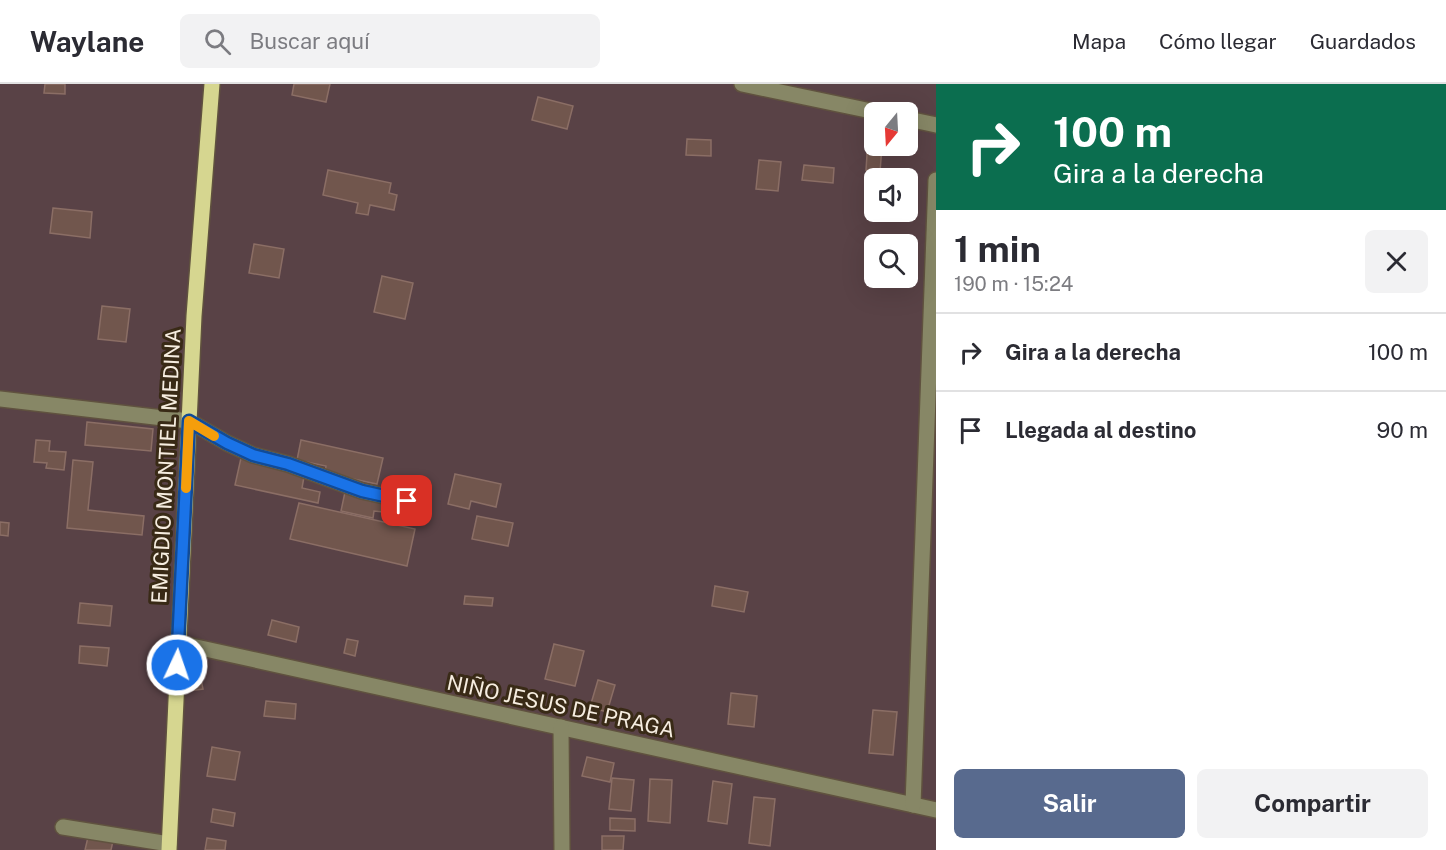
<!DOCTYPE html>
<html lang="es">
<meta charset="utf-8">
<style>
:root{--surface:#fff;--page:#f2f2f3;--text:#2b2b33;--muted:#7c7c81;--line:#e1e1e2;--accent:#586a8e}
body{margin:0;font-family:"Public Sans",sans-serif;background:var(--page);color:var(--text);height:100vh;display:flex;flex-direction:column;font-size:22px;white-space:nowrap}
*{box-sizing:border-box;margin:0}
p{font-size:20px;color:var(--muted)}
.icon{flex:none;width:33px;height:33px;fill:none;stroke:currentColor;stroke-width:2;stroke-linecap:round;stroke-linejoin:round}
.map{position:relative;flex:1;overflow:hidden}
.side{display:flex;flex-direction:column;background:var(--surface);width:510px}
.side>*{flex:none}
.guide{background:#0b6e4f;color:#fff;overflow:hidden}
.needle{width:39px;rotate:198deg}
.fabs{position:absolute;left:864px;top:18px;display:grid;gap:12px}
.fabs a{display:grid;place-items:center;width:54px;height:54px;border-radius:9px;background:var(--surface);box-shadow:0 6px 24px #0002;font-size:30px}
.pin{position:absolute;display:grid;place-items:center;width:51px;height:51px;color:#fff;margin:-26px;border-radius:12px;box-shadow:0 3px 9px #0006}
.me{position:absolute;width:66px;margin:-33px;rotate:3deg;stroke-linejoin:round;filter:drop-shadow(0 0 4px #0008)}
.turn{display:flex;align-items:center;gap:21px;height:126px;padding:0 18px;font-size:27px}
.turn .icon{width:78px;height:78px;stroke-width:2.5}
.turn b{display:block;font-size:42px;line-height:51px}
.round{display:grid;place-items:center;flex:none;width:63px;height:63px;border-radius:9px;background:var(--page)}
.overview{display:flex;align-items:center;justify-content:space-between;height:102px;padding:0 18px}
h1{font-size:36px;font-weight:700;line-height:45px}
.primary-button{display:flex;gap:12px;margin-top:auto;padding:12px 18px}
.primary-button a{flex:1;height:69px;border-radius:9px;background:var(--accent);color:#fff;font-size:24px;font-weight:700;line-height:69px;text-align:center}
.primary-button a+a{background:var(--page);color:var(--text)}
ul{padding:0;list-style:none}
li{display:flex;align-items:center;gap:18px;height:78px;padding:0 18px;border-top:2px solid var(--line)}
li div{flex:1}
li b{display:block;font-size:22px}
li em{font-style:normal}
header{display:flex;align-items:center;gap:36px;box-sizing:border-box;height:84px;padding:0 30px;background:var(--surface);border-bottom:2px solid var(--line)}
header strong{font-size:28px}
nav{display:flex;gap:33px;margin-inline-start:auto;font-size:21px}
.search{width:420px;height:54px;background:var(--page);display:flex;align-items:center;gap:15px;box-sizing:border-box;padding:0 21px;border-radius:9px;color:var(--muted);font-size:22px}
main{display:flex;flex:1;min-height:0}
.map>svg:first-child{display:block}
.green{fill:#594246;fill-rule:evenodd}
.building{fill:#71564d;stroke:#8b6e65;stroke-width:1.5}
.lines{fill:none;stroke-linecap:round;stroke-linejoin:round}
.minor-casing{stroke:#60523f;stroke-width:18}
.major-casing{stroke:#60523f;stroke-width:18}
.minor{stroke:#878766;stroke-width:15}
.major{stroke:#d6d690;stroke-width:15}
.route-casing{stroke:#114b97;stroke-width:15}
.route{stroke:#1a73e8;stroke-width:10}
.slow{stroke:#f59e0b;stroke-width:10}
.labels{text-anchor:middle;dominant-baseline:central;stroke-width:6;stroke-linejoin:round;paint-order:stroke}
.street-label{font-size:21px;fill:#f6ede0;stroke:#392a16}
</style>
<header>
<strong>Waylane</strong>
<div class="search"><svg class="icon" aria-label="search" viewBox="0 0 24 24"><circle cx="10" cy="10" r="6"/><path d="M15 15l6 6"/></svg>Buscar aquí</div>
<nav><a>Mapa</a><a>Cómo llegar</a><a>Guardados</a></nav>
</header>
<main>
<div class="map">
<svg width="936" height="766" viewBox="0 0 936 766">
<rect width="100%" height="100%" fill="#433420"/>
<!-- green -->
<path class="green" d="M0 0H936V766H0ZM874 28H908V62H874ZM874 94H908V128H874ZM874 160H908V194H874Z"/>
<!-- building -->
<g class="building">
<path d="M45 0H65V10L44 9Z"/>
<path d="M294 0H330L326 18 292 11Z"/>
<path d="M538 13 573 22 567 45 532 36Z"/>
<path d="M687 55 711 56V72L686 71Z"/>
<path d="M868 55H874V62H882L880 88 866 86Z"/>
<path d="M759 76 781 78 778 107 756 105Z"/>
<path d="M804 81 834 84 833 99 802 96Z"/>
<path d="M328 86 391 99 389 109 397 111 394 126 370 121 368 131 356 129 358 119 323 111Z"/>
<path d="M53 124 92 128 90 154 50 149Z"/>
<path d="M886 152 907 154 906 160H885Z"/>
<path d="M254 160 284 165 279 194 249 189Z"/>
<path d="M382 192 413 199 405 235 374 228Z"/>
<path d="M102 222 130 225 126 258 98 255Z"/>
<path d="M87 338 153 345 151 367 85 361Z"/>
<path d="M36 356 50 357 49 367 66 368 64 386 46 384 47 379 34 378Z"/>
<path d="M301 356 383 374 377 400 325 389 326 382 297 376Z"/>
<path d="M241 374 305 387 302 404 320 408 318 419 235 401Z"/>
<path d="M73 376 93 378 88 426 144 432 142 451 67 444Z"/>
<path d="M455 390 501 400 496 423 471 417 469 425 448 420Z"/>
<path d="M345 408 385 417 383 428 374 427 373 434 341 427Z"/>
<path d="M299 419 415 445 407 482 290 455Z"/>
<path d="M477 432 513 439 508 462 472 455Z"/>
<path d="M0 438 9 439 8 452 0 451Z"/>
<path d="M715 502 748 508 744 528 712 522Z"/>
<path d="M465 512 493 514 492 522 464 520Z"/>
<path d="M80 519 112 522 110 542 78 539Z"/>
<path d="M272 536 299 543 296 558 268 551Z"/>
<path d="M347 555 358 557 355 572 344 569Z"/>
<path d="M554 560 584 567 575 602 545 595Z"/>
<path d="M80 562 109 564 107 582 79 579Z"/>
<path d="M200 590 203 605 189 607 187 592Z"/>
<path d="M598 596 615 601 607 628 590 623Z"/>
<path d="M731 609 757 612 754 643 728 640Z"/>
<path d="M266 617 296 620 295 635 264 632Z"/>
<path d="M873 626 897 628 893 671 869 669Z"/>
<path d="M212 663 240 668 235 696 207 692Z"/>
<path d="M587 673 614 679 610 698 582 692Z"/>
<path d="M612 694 634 696 631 727 609 725Z"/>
<path d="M650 695 672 696 670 739 648 737Z"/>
<path d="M713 697 732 700 727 740 708 737Z"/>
<path d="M754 713 775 715 770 762 749 759Z"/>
<path d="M213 725 235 729 233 742 211 738Z"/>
<path d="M610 734 635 735V747L610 746Z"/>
<path d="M602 752H624L623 766H602Z"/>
<path d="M88 753 113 757 111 766H85Z"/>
<path d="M207 754 226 757 225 766H205Z"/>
</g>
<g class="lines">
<!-- minor casing -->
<g class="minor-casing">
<g id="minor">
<path d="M742 0 876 28"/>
<path d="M908 35 936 41"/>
<path d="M0 315 189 337 227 359 253 371 288 380 362 407 407 417"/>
<path d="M178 559 936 726"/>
<path d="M561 643 562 766"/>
<path d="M913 721 936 96"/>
<path d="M63 743 169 760"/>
</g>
</g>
<!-- major casing -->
<g class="major-casing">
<path id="major" d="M169 766 194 232 212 0"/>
</g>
<!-- minor -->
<use href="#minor" class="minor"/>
<!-- major -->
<use href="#major" class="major"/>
</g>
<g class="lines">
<!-- route casing -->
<g class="route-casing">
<path id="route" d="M177 581 189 337 227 359 253 371 288 380 362 407 407 417"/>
</g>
<!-- route -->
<use href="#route" class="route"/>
<!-- slow -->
<path class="slow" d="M186 404 189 337 214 352"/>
</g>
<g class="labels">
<!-- street labels -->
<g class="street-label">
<text transform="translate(166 382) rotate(-87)">EMIGDIO MONTIEL MEDINA</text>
<text transform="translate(561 622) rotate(12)">NIÑO JESUS DE PRAGA</text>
</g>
</g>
</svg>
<div class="fabs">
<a><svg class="needle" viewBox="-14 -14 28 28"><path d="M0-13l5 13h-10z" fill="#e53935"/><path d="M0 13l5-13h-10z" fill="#7c7c81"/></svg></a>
<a><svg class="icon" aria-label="sound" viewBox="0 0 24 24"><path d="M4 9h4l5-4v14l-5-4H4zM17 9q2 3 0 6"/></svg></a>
<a><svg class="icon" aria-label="search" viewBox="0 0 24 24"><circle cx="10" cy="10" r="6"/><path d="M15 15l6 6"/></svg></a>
</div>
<div class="pin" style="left:407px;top:417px;background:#d93025"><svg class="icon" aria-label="arrive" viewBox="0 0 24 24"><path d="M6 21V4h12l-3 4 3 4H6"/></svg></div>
<svg class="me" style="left:177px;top:581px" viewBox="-20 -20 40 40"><circle r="17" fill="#1a73e8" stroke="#fff" stroke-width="3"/><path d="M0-11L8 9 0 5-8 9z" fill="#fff"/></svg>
</div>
<section class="side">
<div class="guide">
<div class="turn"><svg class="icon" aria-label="right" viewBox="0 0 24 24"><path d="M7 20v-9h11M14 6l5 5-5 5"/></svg><div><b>100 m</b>Gira a la derecha</div></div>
</div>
<div class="overview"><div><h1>1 min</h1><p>190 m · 15:24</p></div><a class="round"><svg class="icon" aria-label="close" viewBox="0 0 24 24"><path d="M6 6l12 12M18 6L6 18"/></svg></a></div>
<ul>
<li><svg class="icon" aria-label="right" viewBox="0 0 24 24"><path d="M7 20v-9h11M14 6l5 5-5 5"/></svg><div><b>Gira a la derecha</b></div><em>100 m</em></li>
<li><svg class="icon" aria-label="arrive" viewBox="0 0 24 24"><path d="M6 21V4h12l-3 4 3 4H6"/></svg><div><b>Llegada al destino</b></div><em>90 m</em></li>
</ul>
<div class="primary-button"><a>Salir</a><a>Compartir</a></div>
</section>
</main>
